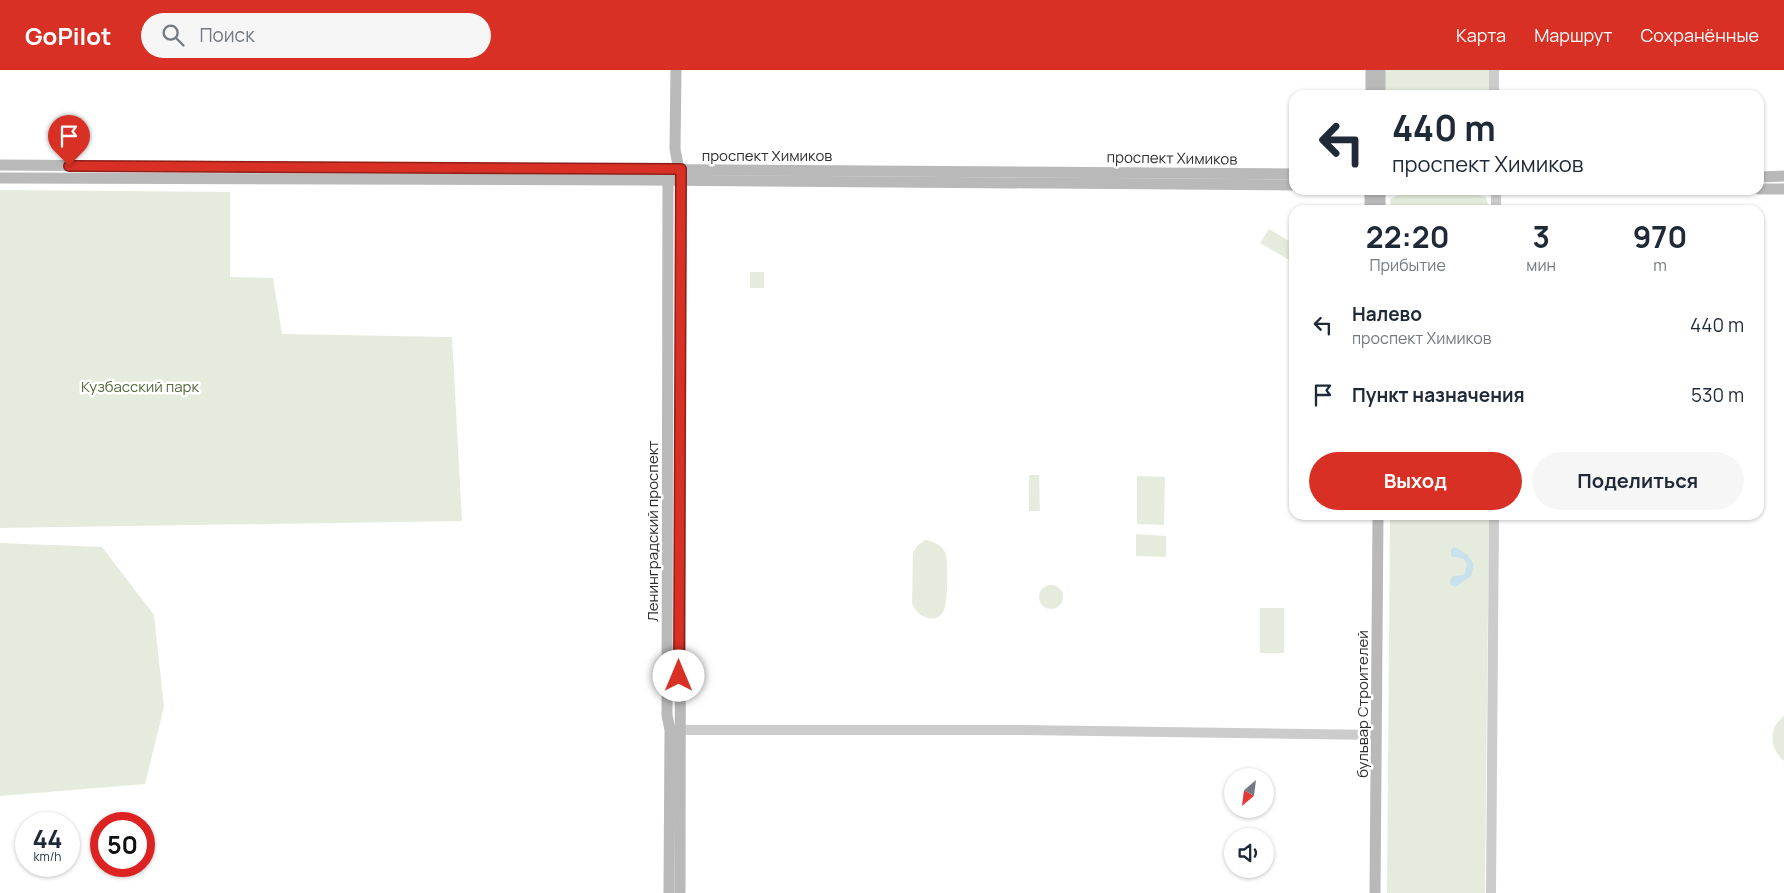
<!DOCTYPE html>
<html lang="ru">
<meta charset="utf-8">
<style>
:root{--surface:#fff;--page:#f6f6f7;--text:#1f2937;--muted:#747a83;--accent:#d93025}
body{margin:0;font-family:Manrope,sans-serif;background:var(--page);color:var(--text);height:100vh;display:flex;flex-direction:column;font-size:19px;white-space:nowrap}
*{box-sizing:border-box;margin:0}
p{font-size:16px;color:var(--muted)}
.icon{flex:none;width:28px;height:28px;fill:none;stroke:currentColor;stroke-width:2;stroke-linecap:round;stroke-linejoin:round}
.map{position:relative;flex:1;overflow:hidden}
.drawer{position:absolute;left:1289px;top:135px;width:475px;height:315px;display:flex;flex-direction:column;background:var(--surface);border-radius:15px;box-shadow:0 1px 4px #0004}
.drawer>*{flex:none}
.guide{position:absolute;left:1289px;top:20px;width:475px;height:105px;border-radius:15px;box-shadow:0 1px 4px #0004;background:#fff;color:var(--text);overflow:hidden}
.needle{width:32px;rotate:208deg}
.fabs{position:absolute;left:1224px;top:698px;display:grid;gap:10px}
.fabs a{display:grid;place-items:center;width:50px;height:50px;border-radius:50%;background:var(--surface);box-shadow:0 1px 4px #0004;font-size:25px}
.speed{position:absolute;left:15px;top:742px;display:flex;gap:10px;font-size:25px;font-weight:700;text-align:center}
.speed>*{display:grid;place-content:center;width:65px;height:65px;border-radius:50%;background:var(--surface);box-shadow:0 1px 4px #0004;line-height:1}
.speed small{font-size:12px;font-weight:400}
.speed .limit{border:8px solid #d22;background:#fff;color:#111}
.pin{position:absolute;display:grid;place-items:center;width:42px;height:42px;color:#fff;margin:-51px -21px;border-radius:50% 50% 50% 0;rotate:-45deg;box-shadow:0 0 5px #0007}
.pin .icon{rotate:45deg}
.me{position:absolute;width:55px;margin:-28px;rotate:0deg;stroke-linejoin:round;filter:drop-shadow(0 0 4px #0008)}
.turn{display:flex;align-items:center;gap:18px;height:105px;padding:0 20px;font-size:22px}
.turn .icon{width:65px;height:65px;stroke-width:2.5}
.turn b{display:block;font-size:35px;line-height:42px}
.eta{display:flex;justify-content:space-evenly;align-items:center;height:85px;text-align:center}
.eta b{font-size:30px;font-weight:700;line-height:35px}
.action{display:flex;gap:10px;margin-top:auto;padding:10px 20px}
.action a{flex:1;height:58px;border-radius:30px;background:var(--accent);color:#fff;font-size:20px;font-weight:700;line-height:58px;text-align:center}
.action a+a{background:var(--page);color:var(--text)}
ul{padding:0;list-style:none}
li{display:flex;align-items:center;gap:15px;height:70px;padding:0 20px}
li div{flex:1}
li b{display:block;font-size:19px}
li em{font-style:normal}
header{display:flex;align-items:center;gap:30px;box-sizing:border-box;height:70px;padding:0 25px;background:var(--accent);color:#fff}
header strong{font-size:24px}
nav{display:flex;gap:28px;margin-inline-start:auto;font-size:18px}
.search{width:350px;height:45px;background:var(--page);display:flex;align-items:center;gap:12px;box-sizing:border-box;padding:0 18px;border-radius:28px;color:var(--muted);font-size:19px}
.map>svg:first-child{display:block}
.green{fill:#e6ecdd}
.water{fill:#c9e1ec}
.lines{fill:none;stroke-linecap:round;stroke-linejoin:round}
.tertiary{stroke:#ccc;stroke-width:10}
.secondary{stroke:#b9b9b9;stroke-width:11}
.route-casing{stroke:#8d1f18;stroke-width:12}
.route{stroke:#d93025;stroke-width:9}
.labels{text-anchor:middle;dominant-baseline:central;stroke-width:5;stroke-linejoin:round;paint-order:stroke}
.street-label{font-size:15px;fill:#2f2f2f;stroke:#fff}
.park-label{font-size:15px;fill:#556b3b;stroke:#fff}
</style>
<header>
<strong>GoPilot</strong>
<div class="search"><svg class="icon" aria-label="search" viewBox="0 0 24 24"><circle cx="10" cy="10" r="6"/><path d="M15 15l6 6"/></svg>Поиск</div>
<nav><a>Карта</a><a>Маршрут</a><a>Сохранённые</a></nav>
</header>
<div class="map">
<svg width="1784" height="823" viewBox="0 0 1784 823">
<rect width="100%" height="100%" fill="#fff"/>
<!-- green -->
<g class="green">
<rect x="1380" y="0" width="114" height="25"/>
<path d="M0 120 230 122V207L273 208 282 264 452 267 462 451 0 458Z"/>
<path d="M1402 123 1475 124 1485 127 1491 140H1391L1390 129Z"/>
<path d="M1269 159 1294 174V181L1289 190 1260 173Z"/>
<rect x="750" y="202" width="14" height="16"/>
<path d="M1029 405H1039L1040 441H1029Z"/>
<path d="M1137 406 1165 407 1164 455 1137 454Z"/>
<path d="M1390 445H1489L1485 823H1387Z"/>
<path d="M1136 464 1166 466V487L1136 486Z"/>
<path d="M925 470C934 471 944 476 946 485 948 493 948 533 944 540 937 556 916 547 912 533L913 483 917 476Z"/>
<path d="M0 473 102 477 154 545 164 637 145 714 0 726Z"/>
<circle cx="1051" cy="527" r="12"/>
<rect x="1260" y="538" width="24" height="45"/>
<path d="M1784 646V691C1769 678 1768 658 1784 646Z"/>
</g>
<!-- water -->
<path class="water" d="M1455 477 1468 485 1474 495 1471 506 1455 517 1450 514V510L1453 506 1464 505 1467 494 1464 489 1451 486V479Z"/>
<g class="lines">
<!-- tertiary -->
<g class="tertiary">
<path d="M1494 25V0"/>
<path d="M1496 120V140"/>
<path d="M672 660H1023L1376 665"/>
<path d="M1491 823 1494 445"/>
</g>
<!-- secondary -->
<g class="secondary">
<path d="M676 0 675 79 681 111 680 823"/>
<path d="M1371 25V0"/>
<path d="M1380 25V0"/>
<path d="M0 95 1294 104"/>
<path d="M668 105 667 645 670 660 669 823"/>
<path d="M1759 107 1784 106"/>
<path d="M0 108 644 110 1294 115"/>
<path d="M1759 119H1784"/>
<path d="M1370 140V120"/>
<path d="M1380 140V120"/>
<path d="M1375 823 1378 445"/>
</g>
</g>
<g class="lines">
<!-- route casing -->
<g class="route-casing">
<path id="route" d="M69 96 681 99 679 606"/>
</g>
<!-- route -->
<use href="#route" class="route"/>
</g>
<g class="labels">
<!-- street labels -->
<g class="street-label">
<text x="767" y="85">проспект Химиков</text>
<text transform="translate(1172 88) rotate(1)">проспект Химиков</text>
<text transform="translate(652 461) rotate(-90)">Ленинградский проспект</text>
<text transform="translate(1362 634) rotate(-90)">бульвар Строителей</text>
</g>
<!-- park labels -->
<g class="park-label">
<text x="140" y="316">Кузбасский парк</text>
</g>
</g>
</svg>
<div class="fabs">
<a><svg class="needle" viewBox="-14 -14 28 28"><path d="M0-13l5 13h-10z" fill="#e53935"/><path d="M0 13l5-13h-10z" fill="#747a83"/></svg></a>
<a><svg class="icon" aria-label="sound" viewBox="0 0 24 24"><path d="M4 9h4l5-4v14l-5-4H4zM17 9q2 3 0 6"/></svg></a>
</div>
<div class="speed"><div>44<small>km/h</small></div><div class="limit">50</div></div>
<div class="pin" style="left:69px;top:96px;background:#d93025"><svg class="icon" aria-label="arrive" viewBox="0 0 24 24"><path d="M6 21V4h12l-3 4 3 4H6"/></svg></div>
<svg class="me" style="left:679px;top:606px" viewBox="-20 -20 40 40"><circle r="19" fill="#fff"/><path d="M0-13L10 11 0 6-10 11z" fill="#d93025"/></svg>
<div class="guide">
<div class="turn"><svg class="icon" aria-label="left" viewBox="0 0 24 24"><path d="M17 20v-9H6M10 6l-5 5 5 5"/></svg><div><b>440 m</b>проспект Химиков</div></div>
</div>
<section class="drawer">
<div class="eta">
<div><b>22:20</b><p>Прибытие</p></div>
<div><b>3</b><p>мин</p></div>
<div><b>970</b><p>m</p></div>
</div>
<ul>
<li><svg class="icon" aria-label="left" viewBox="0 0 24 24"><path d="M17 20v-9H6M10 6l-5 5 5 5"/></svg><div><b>Налево</b><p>проспект Химиков</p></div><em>440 m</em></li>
<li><svg class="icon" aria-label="arrive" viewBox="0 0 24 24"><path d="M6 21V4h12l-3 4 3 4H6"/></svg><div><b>Пункт назначения</b></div><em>530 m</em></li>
</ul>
<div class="action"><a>Выход</a><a>Поделиться</a></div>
</section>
</div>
